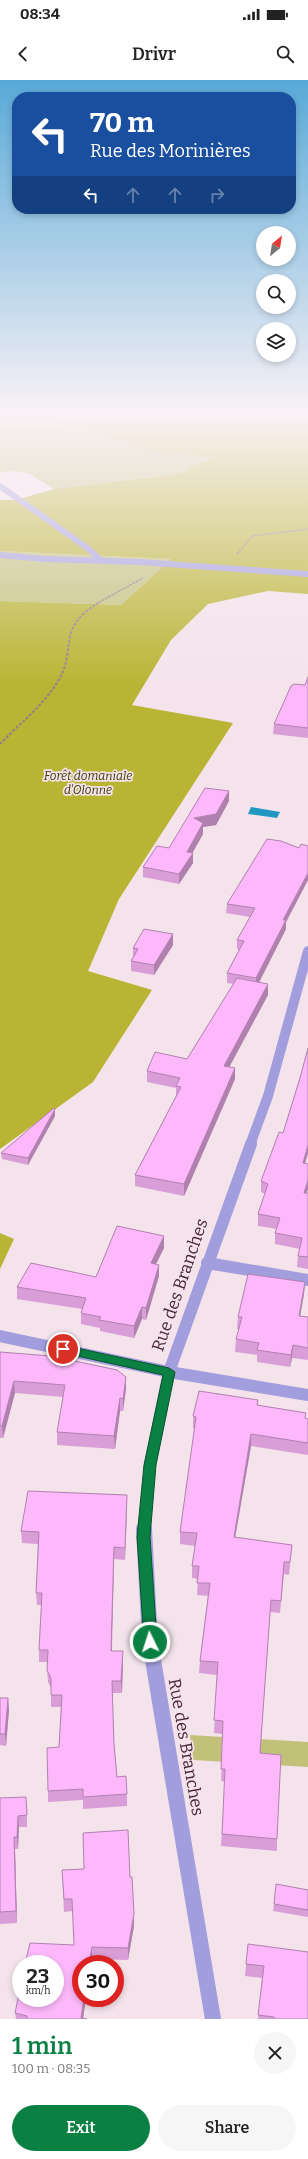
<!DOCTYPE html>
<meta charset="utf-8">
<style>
:root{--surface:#fff;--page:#f6f6f6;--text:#222;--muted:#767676;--accent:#0b8043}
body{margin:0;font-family:Bitter,serif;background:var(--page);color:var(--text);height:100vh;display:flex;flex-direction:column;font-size:15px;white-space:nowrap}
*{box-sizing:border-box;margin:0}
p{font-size:13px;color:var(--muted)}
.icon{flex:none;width:22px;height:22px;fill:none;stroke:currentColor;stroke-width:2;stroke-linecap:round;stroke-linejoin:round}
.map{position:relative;height:1939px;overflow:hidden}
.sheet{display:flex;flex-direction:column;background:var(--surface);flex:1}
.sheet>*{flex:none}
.hud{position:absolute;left:12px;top:12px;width:284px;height:122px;border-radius:16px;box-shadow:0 2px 6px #0003;background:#1a4fa0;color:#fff;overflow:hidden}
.needle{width:26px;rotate:30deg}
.buttons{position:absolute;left:256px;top:146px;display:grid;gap:8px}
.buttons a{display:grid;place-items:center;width:40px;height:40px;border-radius:50%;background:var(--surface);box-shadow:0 2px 6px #0003;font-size:20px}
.speed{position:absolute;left:12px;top:1875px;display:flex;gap:8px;font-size:20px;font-weight:700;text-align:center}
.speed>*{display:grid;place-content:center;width:52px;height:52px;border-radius:50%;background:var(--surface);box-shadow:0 2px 6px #0003;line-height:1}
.speed small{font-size:10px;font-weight:400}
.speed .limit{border:6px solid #d22;background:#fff;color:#111}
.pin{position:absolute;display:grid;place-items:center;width:34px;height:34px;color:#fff;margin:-17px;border:2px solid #fff;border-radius:50%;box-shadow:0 1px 4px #0007}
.me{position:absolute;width:44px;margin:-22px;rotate:356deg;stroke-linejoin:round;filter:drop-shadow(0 0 3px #0008)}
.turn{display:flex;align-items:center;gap:14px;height:84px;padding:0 12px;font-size:18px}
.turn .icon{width:52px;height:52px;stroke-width:2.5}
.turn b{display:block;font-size:28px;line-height:34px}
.lanes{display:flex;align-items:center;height:38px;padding:0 12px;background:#0003;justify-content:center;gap:20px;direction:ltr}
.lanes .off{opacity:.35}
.round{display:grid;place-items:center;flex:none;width:42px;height:42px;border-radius:21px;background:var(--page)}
.head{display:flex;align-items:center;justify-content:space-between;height:68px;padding:0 12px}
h1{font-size:24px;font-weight:600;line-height:30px;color:var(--accent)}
.button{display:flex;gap:8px;margin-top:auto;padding:8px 12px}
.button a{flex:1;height:46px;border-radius:24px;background:var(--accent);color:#fff;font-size:16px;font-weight:600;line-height:46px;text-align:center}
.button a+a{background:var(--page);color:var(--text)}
.status{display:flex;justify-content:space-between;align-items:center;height:28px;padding:0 20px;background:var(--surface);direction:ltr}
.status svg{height:11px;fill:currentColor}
header{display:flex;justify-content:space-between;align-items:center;height:52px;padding:0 12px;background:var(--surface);font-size:18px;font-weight:600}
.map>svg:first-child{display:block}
.green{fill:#c2c17a}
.forest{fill:#b9b433}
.water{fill:#2098c1}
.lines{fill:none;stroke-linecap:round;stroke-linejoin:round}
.path-far1{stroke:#987f8c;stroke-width:1.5;stroke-dasharray:2.5 1;stroke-linecap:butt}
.path{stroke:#987f8c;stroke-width:2;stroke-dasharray:3 1.5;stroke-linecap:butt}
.service-far1{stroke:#a29ddd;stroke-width:6}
.service{stroke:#a29ddd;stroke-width:12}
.minor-far2{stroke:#a29ddd;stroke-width:10}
.minor-far1{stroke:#a29ddd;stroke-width:12}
.minor{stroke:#a29ddd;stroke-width:16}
.tertiary{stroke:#a29ddd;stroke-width:6}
.wall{fill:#d99ed7}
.shaded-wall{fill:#b081af}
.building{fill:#fcb8fa;stroke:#b081af}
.route{fill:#0b8043;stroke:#07532c}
.labels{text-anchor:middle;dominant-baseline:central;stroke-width:3.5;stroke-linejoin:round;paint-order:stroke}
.far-park-label{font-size:12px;font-style:italic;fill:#3d3b05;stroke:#f4e3eb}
.near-street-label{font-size:17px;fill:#462637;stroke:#f4e3eb}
</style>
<div class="status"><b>08:34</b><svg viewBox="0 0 49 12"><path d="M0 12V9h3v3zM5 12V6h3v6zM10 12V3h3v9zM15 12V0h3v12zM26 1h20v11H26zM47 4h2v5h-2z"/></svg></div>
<header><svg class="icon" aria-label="back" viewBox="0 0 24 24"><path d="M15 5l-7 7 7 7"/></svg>Drivr<svg class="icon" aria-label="search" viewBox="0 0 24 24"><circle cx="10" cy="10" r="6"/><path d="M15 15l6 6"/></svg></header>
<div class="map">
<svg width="308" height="1939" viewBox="0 0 308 1939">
<rect width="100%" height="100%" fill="#f4e3eb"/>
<!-- green -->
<g class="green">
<path d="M0 335 37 336 117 361 151 370 214 378 200 383 179 394 54 409 28 393 11 391 0 393Z"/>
<path d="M0 471 171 479 121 525 0 521Z"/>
<path d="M190 1655 308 1662V1687L193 1680Z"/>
</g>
<!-- forest -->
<g class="forest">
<path d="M34 335H308V514L268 511 208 524 171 560 132 625 233 643 119 819 88 891 152 910 93 1002 0 1069V521L121 525 171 479 0 471V420H16L54 409 179 394 200 383 213 378 151 370 117 361Z"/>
<path d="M0 1153 14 1159 0 1189Z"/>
</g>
<!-- water -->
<path class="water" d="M251 727 280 732 277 738 248 734Z"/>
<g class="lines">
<!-- path-far1 -->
<g class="path-far1">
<path d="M237 474 252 456 308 449"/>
<path d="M96 524 143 498"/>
</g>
<!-- path -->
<path class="path" d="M0 664C19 644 44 625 58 601 78 568 55 550 98 523"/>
<!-- service-far1 -->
<path class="service-far1" d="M0 406 86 467 101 480"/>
<!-- service -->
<path class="service" d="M207 1183 308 1200"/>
<!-- minor-far2 -->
<path class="minor-far2" d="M250 1065 268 1016 308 871"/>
<!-- minor-far1 -->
<g class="minor-far1">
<path d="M0 1256 169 1292 308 1315"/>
<path d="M144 1450 150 1385 169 1292 251 1064"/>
</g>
<!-- minor -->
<path class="minor" d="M144 1449 150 1562 213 1939"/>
<!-- tertiary -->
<path class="tertiary" d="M0 475 45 479 140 482 308 494"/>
</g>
<!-- wall -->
<g class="wall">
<path d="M308 597V658L273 654 274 644 305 605Z"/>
<path d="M229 721 216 745 203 747V754L192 773H193V783L179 804 143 797V787L169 768Z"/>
<path d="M308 766V800L286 842V849L259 903 268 915 229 987 235 988V999L184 1116 135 1106V1095L176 1017V1008L147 1002V991L187 979 234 904 227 903V893L239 870 237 869V860L250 837 226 833 227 824 299 768Z"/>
<path d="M173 854V865L154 895 131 891V881L133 877V868Z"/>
<path d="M308 968V1073L305 1083 307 1113H308V1189L297 1187 298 1176 300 1169 275 1164V1153L277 1149 258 1146V1134L265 1114 261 1112V1101L283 1053 300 998Z"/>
<path d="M55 1036 28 1085 2 1079 1 1073Z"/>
<path d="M164 1168 156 1184 159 1196 146 1240 142 1239 134 1258 100 1251V1248L81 1244V1233L82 1229 17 1219V1207L96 1197Z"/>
<path d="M305 1202 304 1214 300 1237H308V1280L292 1278 290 1287 257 1282V1275L235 1272 236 1259 239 1249H237L238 1237Z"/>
<path d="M0 1272 126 1309 123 1331H120L115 1369 57 1365V1352L63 1317 15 1313 3 1358H0Z"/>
<path d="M258 1320V1325L306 1333 305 1338 308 1339V1375L251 1366 235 1457 292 1465 289 1495 284 1494 280 1533 270 1532 260 1673 277 1759V1771L221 1766 225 1702 221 1701 223 1654 214 1653 217 1595 199 1593 200 1581 208 1516 197 1515 198 1499 192 1498V1486L195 1466 180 1464V1452L195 1349 193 1348V1336Z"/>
<path d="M127 1415 125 1480 114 1479 112 1571 123 1583 122 1613H112L114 1664 117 1697 127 1714V1726L83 1729V1720L48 1722V1711L59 1667 61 1627H51V1608L48 1602 47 1590V1582H39V1570L42 1525H37L36 1513 38 1464 22 1463 21 1451Z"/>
<path d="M0 1618H8L9 1630 6 1666 0 1665Z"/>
<path d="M0 1718 27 1729V1747H19L18 1769H15L17 1843 0 1844Z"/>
<path d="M62 1790 130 1797 134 1846 128 1880 92 1879 81 1918H86L83 1938 87 1939H16L15 1933 74 1865 73 1831 64 1832Z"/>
<path d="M308 1810V1837L273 1831 274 1824Z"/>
<path d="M248 1864 308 1939H258L262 1898 245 1896Z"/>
</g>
<!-- shaded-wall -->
<g class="shaded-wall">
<path d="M229 711V721L216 745 203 747V754L188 781 193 773V783L179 804V794L187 772 194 738Z"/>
<path d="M308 793V800L286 842V849L256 908V898L283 840Z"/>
<path d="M173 854V865L154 895V885Z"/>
<path d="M268 904V915L224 997V986Z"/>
<path d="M235 988V999L184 1116V1104Z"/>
<path d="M55 1029V1036L28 1085V1078Z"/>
<path d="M308 1065V1073L302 1094 303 1083Z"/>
<path d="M308 1100V1109L303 1124 304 1113Z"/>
<path d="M164 1156V1168L151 1194V1183Z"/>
<path d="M159 1185V1196L146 1240V1228Z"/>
<path d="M305 1202 304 1214 298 1248 299 1236Z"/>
<path d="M142 1227V1239L134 1258V1246Z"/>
<path d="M293 1265 292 1278 290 1287 291 1275Z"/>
<path d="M126 1297V1309L123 1331V1319Z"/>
<path d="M14 1301 15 1313 3 1358 2 1346Z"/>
<path d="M120 1318V1331L115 1369 114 1356Z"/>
<path d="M251 1354V1366L233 1470 234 1457Z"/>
<path d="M127 1415V1427L125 1480V1468Z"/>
<path d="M114 1467V1479L111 1583V1571Z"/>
<path d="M123 1571V1583L122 1613 121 1601Z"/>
<path d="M8 1618 9 1630 6 1666 5 1654Z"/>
<path d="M18 1736 19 1747 18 1769 17 1757Z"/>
<path d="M14 1757 15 1769 17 1843 16 1831Z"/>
<path d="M134 1834V1846L128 1880V1868Z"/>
<path d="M92 1867V1884H89Z"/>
<path d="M84 1918H86L83 1939H81Z"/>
</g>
<!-- building -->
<g class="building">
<path d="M308 597V648L274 644 291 606 294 604 305 605Z"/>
<path d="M205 708 229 711 216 734 194 738 203 743 187 772 193 773 179 794 143 787 157 766 169 768Z"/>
<path d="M267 759 281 761 299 768 301 764 308 766V793L283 840H286L256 898 227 893 244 861 237 860 255 828 227 824Z"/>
<path d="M144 849 173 854 154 885 131 881 138 869 133 868Z"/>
<path d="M237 898 268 904 224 986 235 988 184 1104 135 1095 181 1007 176 1006 180 998 147 991 155 972 187 979Z"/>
<path d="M308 968V1065L303 1083 308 1084V1100L304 1113H308V1177L298 1176 302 1158 275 1153 280 1138 258 1134 268 1104 261 1101 279 1052 283 1053 300 998Z"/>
<path d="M54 1028 55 1029 28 1078 1 1073Z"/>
<path d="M117 1146 164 1156 151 1183 159 1185 146 1228 142 1227 134 1246 99 1240 101 1237 81 1233 86 1218 17 1207 31 1183 96 1197Z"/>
<path d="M248 1194 305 1202 299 1236 308 1237V1268L293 1265 291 1275 257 1270 259 1263 236 1259 242 1237H238Z"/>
<path d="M0 1272 51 1276 117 1290 126 1297 123 1319 120 1318 114 1356 57 1352 65 1305 14 1301 2 1346H0Z"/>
<path d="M199 1311 258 1320 257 1325 306 1333 305 1338 308 1339V1363L251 1354 234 1457 292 1465 290 1482H284L281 1521 271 1520 260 1673 281 1675 277 1759 222 1754 225 1689H221L223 1641 214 1640 218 1582 200 1581 210 1503H197L199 1486H192L197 1453 180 1452 196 1337 193 1336Z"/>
<path d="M28 1411 127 1415 125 1468 114 1467 111 1571H123L121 1601H112L114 1664 117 1697 126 1696 127 1714 83 1717V1709L48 1711 47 1668 59 1667 62 1615H51V1598L47 1590 48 1570H39L42 1513H36L39 1452 21 1451Z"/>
<path d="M0 1618H8L5 1654H0Z"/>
<path d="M26 1717 27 1735 18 1736 17 1757H14L16 1831 0 1832V1718Z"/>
<path d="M128 1750 130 1797H132L134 1834 128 1868 92 1867 89 1884H81V1918H84L81 1938 87 1939H27V1936L15 1933 21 1904V1918H55V1884H25L30 1863 74 1865 72 1819H64L62 1790 84 1789 83 1753Z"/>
<path d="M276 1804 308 1810V1830L274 1824Z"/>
<path d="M248 1864 308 1872V1939H274V1937L258 1935 264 1886 246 1884Z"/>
</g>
<!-- sky -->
<linearGradient id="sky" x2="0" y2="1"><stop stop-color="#58a9d8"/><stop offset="0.55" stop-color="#faf2f6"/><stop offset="1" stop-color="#faf2f6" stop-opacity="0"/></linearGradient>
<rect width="308" height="607" fill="url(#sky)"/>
<!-- route -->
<path class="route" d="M63 1265 169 1288 175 1292 156 1385 150 1457 157 1562 155 1566 150 1567 146 1566 144 1562 137 1457 144 1385 163 1295 59 1272 57 1269 59 1266Z"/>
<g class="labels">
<!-- far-park labels -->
<g class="far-park-label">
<text x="88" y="696">Forêt domaniale<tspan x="88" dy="14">d'Olonne</tspan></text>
</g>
<!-- near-street labels -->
<g class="near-street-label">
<text transform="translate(180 1205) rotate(-71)">Rue des Branches</text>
<text transform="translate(186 1667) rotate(80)">Rue des Branches</text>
</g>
</g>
</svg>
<div class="buttons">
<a><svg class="needle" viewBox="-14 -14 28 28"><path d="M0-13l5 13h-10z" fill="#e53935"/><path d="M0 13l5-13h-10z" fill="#767676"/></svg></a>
<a><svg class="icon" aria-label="search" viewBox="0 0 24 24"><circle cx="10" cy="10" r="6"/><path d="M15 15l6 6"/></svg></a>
<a><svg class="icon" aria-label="layers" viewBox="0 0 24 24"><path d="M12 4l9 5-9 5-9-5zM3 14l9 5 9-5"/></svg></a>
</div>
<div class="speed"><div>23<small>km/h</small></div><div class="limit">30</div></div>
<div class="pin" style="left:63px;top:1269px;background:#d93025"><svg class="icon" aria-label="arrive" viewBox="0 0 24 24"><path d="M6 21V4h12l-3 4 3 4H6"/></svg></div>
<svg class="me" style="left:150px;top:1562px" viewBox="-20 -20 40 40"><circle r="17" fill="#0b8043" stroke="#fff" stroke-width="3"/><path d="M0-11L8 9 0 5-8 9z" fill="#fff"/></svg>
<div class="hud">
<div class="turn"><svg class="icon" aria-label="left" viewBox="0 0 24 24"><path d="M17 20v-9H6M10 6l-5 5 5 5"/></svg><div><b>70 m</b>Rue des Morinières</div></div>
<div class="lanes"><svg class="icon" aria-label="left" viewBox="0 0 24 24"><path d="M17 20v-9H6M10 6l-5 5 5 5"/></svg><svg class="icon off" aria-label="ahead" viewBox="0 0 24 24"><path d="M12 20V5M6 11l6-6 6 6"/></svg><svg class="icon off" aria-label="ahead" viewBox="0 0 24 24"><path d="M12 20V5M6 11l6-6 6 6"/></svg><svg class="icon off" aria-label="right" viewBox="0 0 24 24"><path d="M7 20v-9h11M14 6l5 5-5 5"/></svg></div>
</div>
</div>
<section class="sheet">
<div class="head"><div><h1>1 min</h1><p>100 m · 08:35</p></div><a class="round"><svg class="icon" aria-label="close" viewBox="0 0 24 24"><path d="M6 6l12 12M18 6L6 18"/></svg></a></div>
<div class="button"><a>Exit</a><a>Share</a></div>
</section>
